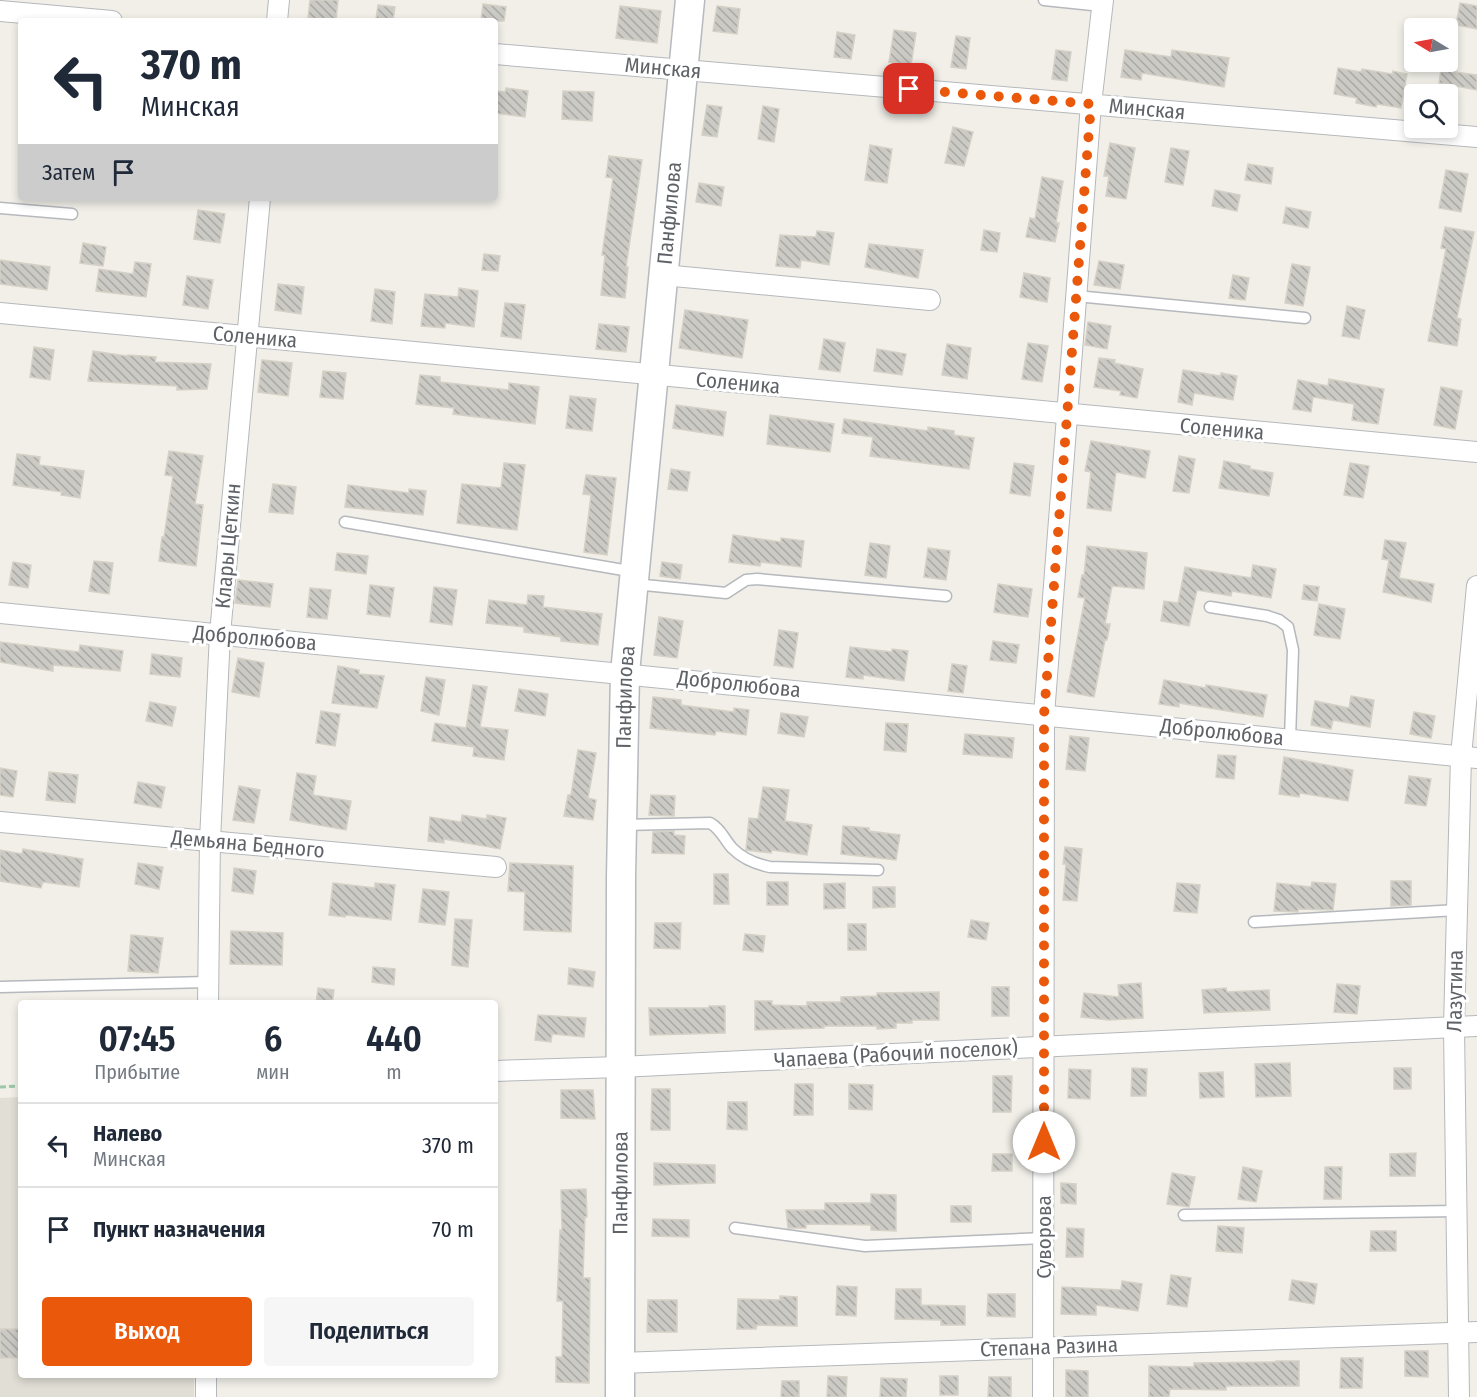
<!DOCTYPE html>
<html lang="ru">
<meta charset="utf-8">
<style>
:root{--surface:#fff;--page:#f6f6f7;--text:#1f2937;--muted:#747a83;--line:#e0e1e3;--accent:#ea580c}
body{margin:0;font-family:"Fira Sans Condensed",sans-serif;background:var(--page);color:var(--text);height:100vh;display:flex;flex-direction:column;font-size:22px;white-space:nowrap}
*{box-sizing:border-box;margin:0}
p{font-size:20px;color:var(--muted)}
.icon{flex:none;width:33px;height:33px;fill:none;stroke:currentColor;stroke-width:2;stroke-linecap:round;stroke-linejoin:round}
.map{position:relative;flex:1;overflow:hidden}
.sheet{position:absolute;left:18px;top:1000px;width:480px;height:378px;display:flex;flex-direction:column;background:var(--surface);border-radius:6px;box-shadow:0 3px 9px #0003}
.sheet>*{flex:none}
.guide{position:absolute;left:18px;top:18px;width:480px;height:183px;border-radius:6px;box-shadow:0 3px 9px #0003;background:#fff;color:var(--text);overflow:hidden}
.needle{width:39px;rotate:280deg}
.controls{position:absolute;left:1404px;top:18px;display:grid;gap:12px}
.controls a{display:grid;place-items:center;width:54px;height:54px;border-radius:6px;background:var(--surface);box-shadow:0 3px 9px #0003;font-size:30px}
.pin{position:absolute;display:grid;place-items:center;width:51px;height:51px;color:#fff;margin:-26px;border-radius:12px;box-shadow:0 3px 9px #0006}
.me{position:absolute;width:66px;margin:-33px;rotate:0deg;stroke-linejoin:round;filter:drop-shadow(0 0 4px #0008)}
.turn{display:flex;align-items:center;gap:21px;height:126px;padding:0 24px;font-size:27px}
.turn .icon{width:78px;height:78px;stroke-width:2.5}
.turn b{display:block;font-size:42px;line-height:51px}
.then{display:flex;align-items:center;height:57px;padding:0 24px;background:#0003;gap:12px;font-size:22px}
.eta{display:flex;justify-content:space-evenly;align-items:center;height:102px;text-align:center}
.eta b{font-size:36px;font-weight:600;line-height:42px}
.action{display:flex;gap:12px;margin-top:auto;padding:12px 24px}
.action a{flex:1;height:69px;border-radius:6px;background:var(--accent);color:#fff;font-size:24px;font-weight:600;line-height:69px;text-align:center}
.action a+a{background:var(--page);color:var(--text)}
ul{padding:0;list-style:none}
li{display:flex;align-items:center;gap:18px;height:84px;padding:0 24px;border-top:2px solid var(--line)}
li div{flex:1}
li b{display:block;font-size:22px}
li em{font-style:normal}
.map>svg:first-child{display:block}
.education{fill:#e1ded6}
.building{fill:url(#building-back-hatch);stroke:#d6d1c6;stroke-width:1.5}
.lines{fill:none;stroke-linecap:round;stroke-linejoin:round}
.lane-casing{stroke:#b5b8bc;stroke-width:13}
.street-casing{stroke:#b5b8bc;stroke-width:22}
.secondary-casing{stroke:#b6babf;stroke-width:31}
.path{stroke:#9cc7a9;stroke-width:3;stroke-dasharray:6 3;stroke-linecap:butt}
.lane{stroke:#fff;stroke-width:10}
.street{stroke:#fff;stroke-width:20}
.secondary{stroke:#fff;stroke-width:28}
.route{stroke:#ea580c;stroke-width:10;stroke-dasharray:0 18}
.labels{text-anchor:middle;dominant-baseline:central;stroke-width:6;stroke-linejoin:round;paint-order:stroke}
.street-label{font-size:21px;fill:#5f6368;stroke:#fff}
</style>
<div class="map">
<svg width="1477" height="1397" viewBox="0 0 1477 1397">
<defs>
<pattern id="building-back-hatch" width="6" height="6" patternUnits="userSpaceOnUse" patternTransform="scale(1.5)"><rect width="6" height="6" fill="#cccac5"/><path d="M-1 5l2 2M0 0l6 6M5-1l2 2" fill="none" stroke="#a9a8a4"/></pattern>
</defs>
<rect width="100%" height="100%" fill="#f1efe8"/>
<!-- education -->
<path class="education" d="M21 1097V1376H194V1397H0V1098Z"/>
<!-- building -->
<g class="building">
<path d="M310 0H338L336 21 308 18Z"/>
<path d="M1460 3 1477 6V29L1456 25Z"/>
<path d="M483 4 506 7 504 21H481Z"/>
<path d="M378 5 395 7 393 21 376 19Z"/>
<path d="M620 6 661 11 657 43 616 38Z"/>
<path d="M717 6 740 9 737 34 713 31Z"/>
<path d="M894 30 916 33 911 65 889 62Z"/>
<path d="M837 32 855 35 851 59 834 57Z"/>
<path d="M956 36 970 38 966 69 951 67Z"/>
<path d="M1056 50 1071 52 1067 81 1052 79Z"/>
<path d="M1125 50 1171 57 1172 50 1229 58 1224 87 1142 73 1141 80 1121 77Z"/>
<path d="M1338 68 1361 72 1362 69 1392 74 1393 71 1407 74 1401 108 1377 104 1376 107 1356 103 1357 98 1334 94Z"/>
<path d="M1441 70 1477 75V90L1439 83Z"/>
<path d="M506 88 528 91 525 117 495 113V91L505 92Z"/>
<path d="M563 91 594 92 592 121 562 119Z"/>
<path d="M707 105 722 107 717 137 702 135Z"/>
<path d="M763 106 779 109 774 142 758 139Z"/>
<path d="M953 127 973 132 964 166 945 163Z"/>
<path d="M1110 143 1135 148 1126 199 1106 196 1109 176H1104Z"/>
<path d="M870 145 892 149 887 183 865 180Z"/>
<path d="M1171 148 1189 151 1183 185 1165 182Z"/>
<path d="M609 156 642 160 626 267H628L625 298 601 295 605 255H602L613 178 606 177Z"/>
<path d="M1248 164 1273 168 1271 184 1245 180Z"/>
<path d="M1446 170 1468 174 1461 212 1439 208Z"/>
<path d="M1042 177 1063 181 1056 223H1059L1055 242 1026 237 1030 218 1035 219Z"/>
<path d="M699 183 724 187 721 206 696 202Z"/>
<path d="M1215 190 1240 195 1237 211 1212 206Z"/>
<path d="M1286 207 1311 212 1308 228 1283 223Z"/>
<path d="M198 210 225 214 220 243 194 239Z"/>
<path d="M1445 227 1474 232 1457 318 1461 319 1457 346 1428 341 1446 249 1441 248Z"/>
<path d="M984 230 1000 233 997 252 981 250Z"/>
<path d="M817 231 834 233 829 265 801 260 800 268 776 266 780 235 816 237Z"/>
<path d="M83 243 106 247 103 266 80 263Z"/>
<path d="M869 244 923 250 918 278 865 267Z"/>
<path d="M484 254 500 256 498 271 482 270Z"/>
<path d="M0 260 50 267 47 290 0 284Z"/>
<path d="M1099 261 1124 265 1120 289 1094 285Z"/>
<path d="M135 262 151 264 146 297 96 291 99 269 133 274Z"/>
<path d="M1292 264 1310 267 1303 306 1285 303Z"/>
<path d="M1024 273 1050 278 1047 302 1020 297Z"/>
<path d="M1233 275 1249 278 1245 300 1229 298Z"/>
<path d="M187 276 213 280 208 309 183 305Z"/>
<path d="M278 284 304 287 301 314 275 310Z"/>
<path d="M459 288 478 291 474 327 445 323V328L421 326 425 294 458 297Z"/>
<path d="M375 289 395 292 392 324 371 321Z"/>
<path d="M505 303 525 305 521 339 501 336Z"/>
<path d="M1347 306 1365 310 1359 339 1342 336Z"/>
<path d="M685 310 748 320 742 358 679 348Z"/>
<path d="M1088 322 1111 326 1107 349 1085 345Z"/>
<path d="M599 324 629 327 626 352 596 349Z"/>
<path d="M824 339 845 343 840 372 819 369Z"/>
<path d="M1028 343 1048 346 1042 382 1022 379Z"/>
<path d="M947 344 971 348 967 379 942 375Z"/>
<path d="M34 347 54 350 50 380 30 377Z"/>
<path d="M877 349 906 354 902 375 874 371Z"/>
<path d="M93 351 127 356 128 355 156 357 155 362 211 364 207 389 177 390V386L88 381Z"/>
<path d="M1099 358 1115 360 1114 363 1143 369 1137 398 1120 395 1121 391 1094 387Z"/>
<path d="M262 360 292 363 288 396 258 392Z"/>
<path d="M1183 370 1221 376V373L1237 376 1233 400 1194 393 1192 405 1178 402Z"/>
<path d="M323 371 346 373 343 399 320 397Z"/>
<path d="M420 375 440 377V382L509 390V383L539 387 535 424 453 414 454 408 416 404Z"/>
<path d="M1329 379 1384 389 1378 424 1352 420 1354 404 1313 397 1311 412 1293 409 1298 380 1328 386Z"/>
<path d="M1441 387 1462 391 1455 429 1434 425Z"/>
<path d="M570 396 596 399 592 431 566 428Z"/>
<path d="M676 405 726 412 723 436 673 428Z"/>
<path d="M770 415 834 424 830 452 767 444Z"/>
<path d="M844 419 928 431V427L954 431V435L974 438 969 469 870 456 873 437 842 433Z"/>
<path d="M1091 441 1150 451 1145 478 1116 472 1111 511 1087 508 1091 472 1085 471Z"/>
<path d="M169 451 203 456 195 504 203 505 196 566 159 561 162 537H164L173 476 165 475Z"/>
<path d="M17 454 40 457 39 465 84 471 80 498 61 495 62 492 13 485Z"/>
<path d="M1179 456 1195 459 1189 493 1173 491Z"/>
<path d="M1224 461 1250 466V469L1273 473 1269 496 1219 488Z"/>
<path d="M504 463 525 465 517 530 457 523 462 484 501 488Z"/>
<path d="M1014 463 1034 466 1030 496 1010 493Z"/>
<path d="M1350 463 1369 466 1363 498 1344 495Z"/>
<path d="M671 469 690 472 687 491 668 489Z"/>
<path d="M586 475 616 478 607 555 584 552 591 495 583 494Z"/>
<path d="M273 484 296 487 293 514 269 512Z"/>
<path d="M348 485 409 493V489L426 491 423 515 345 507Z"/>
<path d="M733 535 781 542V538L804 541 801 567 761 562 760 566 729 562Z"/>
<path d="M1385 540 1406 543 1399 578 1434 584 1431 602 1383 592 1389 560 1382 559Z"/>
<path d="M870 543 890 546 886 578 865 575Z"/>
<path d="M1087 546 1147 553 1144 589 1112 586 1105 624H1110L1107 640H1105L1094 697 1067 692 1085 598 1078 597 1082 575H1084Z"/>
<path d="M928 548 950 551 946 580 924 577Z"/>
<path d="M337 553 368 556 366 574 335 570Z"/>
<path d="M94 561 113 563 109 594 89 591Z"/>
<path d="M13 562 31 565 28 588 9 585Z"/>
<path d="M662 562 682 565 680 579 660 576Z"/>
<path d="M1253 565 1276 569 1271 598 1232 591 1231 596 1197 590 1189 626 1161 621 1164 601 1178 603 1185 567 1251 578Z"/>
<path d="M238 580 273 584 270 607 235 603Z"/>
<path d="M998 584 1032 589 1028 617 994 612Z"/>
<path d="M370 585 394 588 390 617 367 614Z"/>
<path d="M1304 585 1319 587 1317 601 1302 599Z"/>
<path d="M434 587 457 590 452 625 430 622Z"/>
<path d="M310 588 331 590 327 619 307 617Z"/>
<path d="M528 595 544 596 543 607 602 614 598 645 561 641V637L524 632V627L486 623 489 600 527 605Z"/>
<path d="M1319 604 1345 609 1340 639 1314 635Z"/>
<path d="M659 617 683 621 677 658 654 655Z"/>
<path d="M779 630 798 633 793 668 774 665Z"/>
<path d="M993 641 1019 645 1016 663 990 660Z"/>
<path d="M0 642 79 652 80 645 123 651 120 671 53 665V671L0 662Z"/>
<path d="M850 647 892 652V649L908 651 904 681 863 675V679L846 677Z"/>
<path d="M152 654 182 658 180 677 150 674Z"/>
<path d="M238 658 264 663 259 697 232 692Z"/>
<path d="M952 664 967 666 963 693 948 691Z"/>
<path d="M338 666 359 670V674L384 676 377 708 332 703Z"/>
<path d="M426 677 445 680 439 715 421 711Z"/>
<path d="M1164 680 1206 688V685L1267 695 1263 717 1179 703V707L1159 704Z"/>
<path d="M473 685 487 687 480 727 508 730 504 760 473 756 474 747 432 741 435 723 466 728Z"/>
<path d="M519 689 548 694 545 716 515 711Z"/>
<path d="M1351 696 1374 700 1370 727 1333 720 1331 729 1311 725 1315 701 1349 708Z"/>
<path d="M653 697 681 700V705L734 712V708L749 710 746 735 716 731 715 735 650 728Z"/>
<path d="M150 702 176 707 172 726 146 721Z"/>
<path d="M321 711 340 714 335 746 316 743Z"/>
<path d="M1414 712 1435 716 1431 738 1410 734Z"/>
<path d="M781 713 808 717 804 737 778 733Z"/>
<path d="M886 723 908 724 906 752 884 750Z"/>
<path d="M965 734 1014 738 1012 758 963 754Z"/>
<path d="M1070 736 1089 738 1085 771 1066 769Z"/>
<path d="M578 750 596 753 588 798 596 800 593 820 564 816 568 795H571Z"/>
<path d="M1218 755 1236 756 1234 779 1216 777Z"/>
<path d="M1284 757 1353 770 1348 801 1300 793 1299 797 1279 794Z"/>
<path d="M0 768 17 771 13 797 0 795Z"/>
<path d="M49 772 78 775 75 803 46 800Z"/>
<path d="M297 773 316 776 313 795 351 801 346 830 290 820Z"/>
<path d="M1409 776 1431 779 1426 806 1405 803Z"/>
<path d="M138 782 165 787 161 808 134 803Z"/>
<path d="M239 786 260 790 254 823 233 820Z"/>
<path d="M763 787 789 790 785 821 812 825 807 855 772 850 771 853 746 850 749 818 758 819Z"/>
<path d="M651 795 675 796 674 816 649 815Z"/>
<path d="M462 815 487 819V815L506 818 500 849 444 839V843L428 841 430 817 461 822Z"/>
<path d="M843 826 869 828V831L900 835 896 860 841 854Z"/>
<path d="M674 831V835L685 836 684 854 652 853 653 832Z"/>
<path d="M1065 847 1082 849 1077 901 1063 900 1066 864H1063Z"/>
<path d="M23 849 83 859 79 887 43 882 41 888 0 881V850L22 854Z"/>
<path d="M138 863 163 867 159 889 135 884Z"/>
<path d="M510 863 573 866 571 932 524 930 525 892 508 891Z"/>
<path d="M234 868 256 871 253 894 232 891Z"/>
<path d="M714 874H728L729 904H714Z"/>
<path d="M1391 881H1411V905L1391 906Z"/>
<rect x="767" y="882" width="21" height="23"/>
<path d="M1312 882 1336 884 1333 910 1298 909V912L1274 911 1277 883 1311 887Z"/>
<path d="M333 883 375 888V883L395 885 391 920 346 915 345 917 329 915Z"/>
<path d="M845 883V908L824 909V884Z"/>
<path d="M1177 883 1200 885 1197 913 1174 911Z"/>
<path d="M873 887H895V907L873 908Z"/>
<path d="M423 889 449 892 445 925 419 922Z"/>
<path d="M455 919 472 920 468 967 452 965Z"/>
<path d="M971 920 989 923 986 940 968 937Z"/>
<path d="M655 923H681L680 949 654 948Z"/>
<rect x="848" y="924" width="18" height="26"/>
<path d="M231 931 283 933 282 965 230 964Z"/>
<path d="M745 934 765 936 763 952 743 950Z"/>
<path d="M131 935 163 938 158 973 128 971Z"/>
<path d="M373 967 395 969 394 985 372 982Z"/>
<path d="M569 968 595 972 593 987 568 984Z"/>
<path d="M1141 983 1143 1018 1109 1020 1081 1017 1084 993 1119 997 1118 985Z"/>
<path d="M1337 984 1360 986 1357 1014 1334 1012Z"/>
<rect x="992" y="987" width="17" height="29"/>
<path d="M318 988 334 990 332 1004H316Z"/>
<path d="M1226 988 1227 992 1269 990 1270 1010 1204 1013 1202 990Z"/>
<path d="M939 992V1020H912V1023H896V1028L877 1029V1026H824V1028L755 1030V1001H772V1005L807 1006V1002H841V997L877 996V993Z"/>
<path d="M709 1006H725V1033L650 1035 649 1008H709Z"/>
<path d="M538 1015 586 1018 584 1037 552 1034 551 1042 535 1040Z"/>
<path d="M1290 1063 1291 1096 1256 1097 1255 1064Z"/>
<path d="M1132 1068 1147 1069 1146 1096H1131Z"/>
<rect x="1394" y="1068" width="17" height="21"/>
<path d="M1069 1069 1091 1070 1090 1099 1068 1098Z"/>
<path d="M1223 1072 1224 1097 1200 1098 1199 1073Z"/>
<path d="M993 1076H1012L1011 1112H993Z"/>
<path d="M795 1084H813V1115H794Z"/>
<path d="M849 1084 873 1085 872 1110 849 1109Z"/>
<path d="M652 1089H670V1130H651Z"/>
<path d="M561 1090H593L595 1119 561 1118Z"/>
<path d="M728 1102H747V1130L727 1129Z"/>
<path d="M1416 1153 1415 1176H1390V1154Z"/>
<path d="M993 1154H1012V1171H992Z"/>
<path d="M654 1163 715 1165V1183L654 1185Z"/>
<path d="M1243 1167 1262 1171 1256 1202 1238 1199Z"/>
<path d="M1325 1167H1342L1341 1199H1324Z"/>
<path d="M1172 1173 1195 1177 1189 1207 1167 1204Z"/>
<path d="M1061 1183 1076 1184V1204L1061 1203Z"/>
<path d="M586 1189 587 1217H585L583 1278H590L589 1383 556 1382V1357H562L563 1301H557L560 1230 562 1231 561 1190Z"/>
<path d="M871 1194 896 1195V1231L871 1230V1225L806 1224V1228H788L786 1210H825V1203H871Z"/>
<rect x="951" y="1206" width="20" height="16"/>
<path d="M653 1219 689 1220V1237L652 1236Z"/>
<path d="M1218 1226 1244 1228 1242 1253 1216 1251Z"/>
<path d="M1067 1228 1084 1229 1083 1257H1066Z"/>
<path d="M1371 1231H1396V1251H1370Z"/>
<path d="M1171 1275 1191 1278 1187 1307 1167 1304Z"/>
<path d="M1292 1280 1317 1284 1314 1304 1289 1300Z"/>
<path d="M1122 1281 1142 1284 1138 1311 1096 1305V1315L1061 1314 1062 1287 1121 1290Z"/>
<path d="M837 1286 857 1287 856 1316 836 1315Z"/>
<path d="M896 1289H921V1305L965 1306V1325H941V1320L895 1319Z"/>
<path d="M988 1294H1015V1317L987 1316Z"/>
<path d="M780 1296 797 1297V1326L757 1325 756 1329H737L738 1299 780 1300Z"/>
<path d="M648 1300H677V1332H647Z"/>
<rect x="0" y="1329" width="21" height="29"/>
<path d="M1405 1351H1428V1377L1405 1376Z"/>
<path d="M1341 1358H1363L1362 1388H1340Z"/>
<path d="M1276 1361H1299V1386H1226V1390L1170 1389 1169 1397H1149V1366L1194 1367V1363L1276 1362Z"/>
<path d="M1066 1370 1088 1371V1397H1066Z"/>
<path d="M828 1376 847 1377 846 1397H827Z"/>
<rect x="940" y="1376" width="18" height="19"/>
<path d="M989 1377H1011V1397H988Z"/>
<path d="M881 1378 907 1379 906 1397H880Z"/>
<path d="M782 1381H799V1397H781Z"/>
</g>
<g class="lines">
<!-- lane casing -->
<g class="lane-casing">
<g id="lane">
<path d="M1044 0 1102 6"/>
<path d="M0 208 72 214"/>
<path d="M1076 296 1305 318"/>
<path d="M345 522 635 572"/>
<path d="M634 584 726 593 746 580 757 579 946 596"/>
<path d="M1210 607 1267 616 1279 620 1288 627 1293 650 1290 739"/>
<path d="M623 825 710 823C721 829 724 839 732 848 743 859 755 864 770 867L878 870"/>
<path d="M1254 922 1457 910"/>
<path d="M0 987 208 982"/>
<path d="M1184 1215 1457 1211"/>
<path d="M735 1228 865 1246 1044 1238"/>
</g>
</g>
<!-- street casing -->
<g class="street-casing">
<g id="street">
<path d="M0 11 112 21"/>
<path d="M277 21 279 0"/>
<path d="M495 54 1477 137"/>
<path d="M663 275 930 300"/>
<path d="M0 313 1477 452"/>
<path d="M0 613 1477 758"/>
<path d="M0 822 496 867"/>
<path d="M208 1004 210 840 220 634 260 198"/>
<path d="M495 1071 620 1067 1477 1026"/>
<path d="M620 1363 1477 1332"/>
<path d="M206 1376V1397"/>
<path d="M1043 1397 1044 715 1091 104 1103 0"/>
<path d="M1459 1397 1454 1027 1461 756 1477 586"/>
</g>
</g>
<!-- secondary casing -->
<g class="secondary-casing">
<g id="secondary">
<path id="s1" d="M620 1397 621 877 625 673 690 0"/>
</g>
</g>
<!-- path -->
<path class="path" d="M0 1087 21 1086"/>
<!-- lane -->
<use href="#lane" class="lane"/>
<!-- street -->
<use href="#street" class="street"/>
<!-- secondary -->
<use href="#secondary" class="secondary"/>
</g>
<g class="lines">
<!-- route -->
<path class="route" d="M909 89 1091 104 1044 715V1142"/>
</g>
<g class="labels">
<!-- street labels -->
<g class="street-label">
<text transform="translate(663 68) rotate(5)">Минская</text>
<text transform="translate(1147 109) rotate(5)">Минская</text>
<text stroke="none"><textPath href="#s1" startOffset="1186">Панфилова</textPath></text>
<text transform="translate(255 337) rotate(5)">Соленика</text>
<text transform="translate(738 383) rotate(5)">Соленика</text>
<text transform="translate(1222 429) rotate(5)">Соленика</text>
<text transform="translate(228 546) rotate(-85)">Клары Цеткин</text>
<text transform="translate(255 638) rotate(5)">Добролюбова</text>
<text transform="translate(739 684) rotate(6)">Добролюбова</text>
<text stroke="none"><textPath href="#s1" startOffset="700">Панфилова</textPath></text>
<text transform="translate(1222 732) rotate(6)">Добролюбова</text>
<text transform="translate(248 844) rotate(5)">Демьяна Бедного</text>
<text transform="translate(1455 991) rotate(-89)">Лазутина</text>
<text transform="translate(896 1054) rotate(-3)">Чапаева (Рабочий поселок)</text>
<text stroke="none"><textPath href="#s1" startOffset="214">Панфилова</textPath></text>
<text transform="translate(1044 1237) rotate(-90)">Суворова</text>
<text transform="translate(1049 1347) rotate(-2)">Степана Разина</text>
</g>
</g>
</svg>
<div class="controls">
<a><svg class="needle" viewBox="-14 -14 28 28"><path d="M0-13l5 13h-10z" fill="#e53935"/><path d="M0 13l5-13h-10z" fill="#747a83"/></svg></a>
<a><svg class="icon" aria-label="search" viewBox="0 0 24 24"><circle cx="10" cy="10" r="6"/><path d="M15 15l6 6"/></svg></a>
</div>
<div class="pin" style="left:909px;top:89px;background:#d93025"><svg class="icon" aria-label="arrive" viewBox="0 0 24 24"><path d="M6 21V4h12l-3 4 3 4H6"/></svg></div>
<svg class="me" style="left:1044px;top:1142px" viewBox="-20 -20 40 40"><circle r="19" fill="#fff"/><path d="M0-13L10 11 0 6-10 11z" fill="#ea580c"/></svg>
<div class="guide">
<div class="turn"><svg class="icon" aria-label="left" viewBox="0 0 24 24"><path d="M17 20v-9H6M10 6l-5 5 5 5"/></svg><div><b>370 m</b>Минская</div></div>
<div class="then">Затем<svg class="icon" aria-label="arrive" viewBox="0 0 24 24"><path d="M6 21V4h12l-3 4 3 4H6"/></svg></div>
</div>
<section class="sheet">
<div class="eta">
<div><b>07:45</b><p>Прибытие</p></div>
<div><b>6</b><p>мин</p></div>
<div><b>440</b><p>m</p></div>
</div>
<ul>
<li><svg class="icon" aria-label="left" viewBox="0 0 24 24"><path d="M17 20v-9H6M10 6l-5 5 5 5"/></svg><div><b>Налево</b><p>Минская</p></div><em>370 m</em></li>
<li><svg class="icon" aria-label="arrive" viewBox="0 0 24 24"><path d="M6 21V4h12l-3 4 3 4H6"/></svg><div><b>Пункт назначения</b></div><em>70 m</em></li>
</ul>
<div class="action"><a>Выход</a><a>Поделиться</a></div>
</section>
</div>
